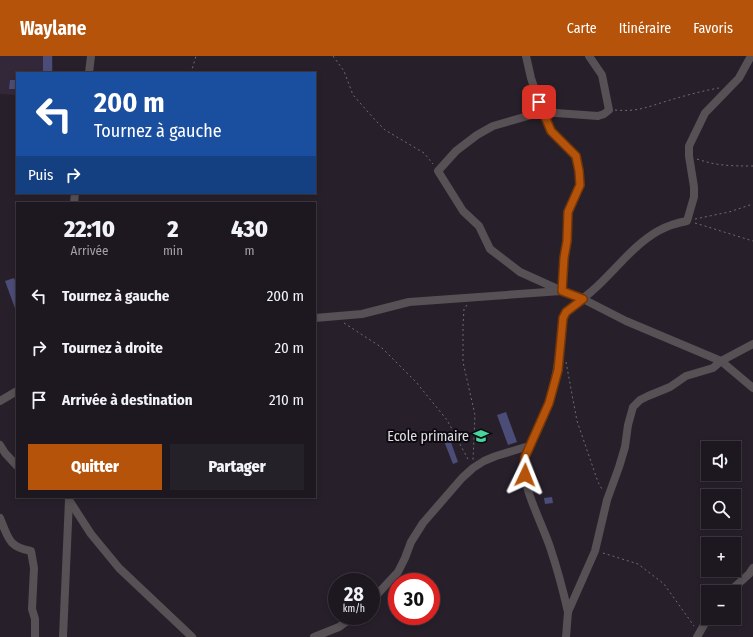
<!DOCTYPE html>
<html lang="fr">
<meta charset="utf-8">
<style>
:root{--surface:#1d1820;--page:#252129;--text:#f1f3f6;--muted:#a0a0a5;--line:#3b373e;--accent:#b45309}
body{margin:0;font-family:"Fira Sans Condensed",sans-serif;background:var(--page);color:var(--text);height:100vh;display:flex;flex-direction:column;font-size:15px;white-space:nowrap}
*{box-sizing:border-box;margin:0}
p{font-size:13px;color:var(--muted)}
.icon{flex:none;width:22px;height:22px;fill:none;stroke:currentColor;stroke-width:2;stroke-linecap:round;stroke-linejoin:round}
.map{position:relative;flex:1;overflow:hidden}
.details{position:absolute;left:16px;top:146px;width:300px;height:296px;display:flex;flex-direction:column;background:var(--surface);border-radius:0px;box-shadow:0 2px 6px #0003,0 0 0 1px var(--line)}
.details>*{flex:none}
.hud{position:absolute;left:16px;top:16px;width:300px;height:122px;border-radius:0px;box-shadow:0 2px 6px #0003,0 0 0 1px var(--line);background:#1a4fa0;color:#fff;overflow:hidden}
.controls{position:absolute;left:701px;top:385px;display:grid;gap:8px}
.controls a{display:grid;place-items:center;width:40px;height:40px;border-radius:0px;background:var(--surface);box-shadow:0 2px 6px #0003,0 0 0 1px var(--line);font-size:20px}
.speed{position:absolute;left:328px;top:517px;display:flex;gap:8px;font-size:20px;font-weight:700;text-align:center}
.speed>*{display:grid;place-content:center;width:52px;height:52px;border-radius:50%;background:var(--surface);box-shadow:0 2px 6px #0003,0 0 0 1px var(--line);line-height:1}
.speed small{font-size:10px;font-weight:400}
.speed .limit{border:6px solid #d22;background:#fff;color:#111}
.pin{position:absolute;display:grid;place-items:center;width:34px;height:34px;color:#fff;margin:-17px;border-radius:8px;box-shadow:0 2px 6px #0006}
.me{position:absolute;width:44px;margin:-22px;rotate:2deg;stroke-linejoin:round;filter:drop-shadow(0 0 3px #0008)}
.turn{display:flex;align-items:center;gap:14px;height:84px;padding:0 12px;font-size:18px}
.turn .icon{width:52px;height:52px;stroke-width:2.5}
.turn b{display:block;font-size:28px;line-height:34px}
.then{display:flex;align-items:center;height:38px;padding:0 12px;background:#0003;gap:8px;font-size:15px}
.eta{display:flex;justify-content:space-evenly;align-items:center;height:68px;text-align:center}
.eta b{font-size:24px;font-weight:800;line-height:28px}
.primary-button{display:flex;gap:8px;margin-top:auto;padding:8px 12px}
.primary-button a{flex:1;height:46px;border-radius:0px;background:var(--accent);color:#fff;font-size:16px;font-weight:800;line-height:46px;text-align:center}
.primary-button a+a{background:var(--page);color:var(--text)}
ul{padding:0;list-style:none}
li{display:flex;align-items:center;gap:12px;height:52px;padding:0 12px}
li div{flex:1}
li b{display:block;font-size:15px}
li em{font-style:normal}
header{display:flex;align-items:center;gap:24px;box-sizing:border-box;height:56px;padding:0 20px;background:var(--accent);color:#fff}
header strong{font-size:19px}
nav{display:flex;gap:22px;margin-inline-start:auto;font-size:14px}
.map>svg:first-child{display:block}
.built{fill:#322839}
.building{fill:#4b4c78}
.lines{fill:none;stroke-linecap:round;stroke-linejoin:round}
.path{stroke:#716b75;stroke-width:1;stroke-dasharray:2 3;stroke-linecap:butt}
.minor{stroke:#575054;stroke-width:8}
.route-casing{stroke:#753606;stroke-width:10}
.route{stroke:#b45309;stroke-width:7}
.labels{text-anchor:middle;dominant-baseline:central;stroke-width:4;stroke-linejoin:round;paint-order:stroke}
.poi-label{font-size:14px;fill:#e2dee6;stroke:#0e0b10;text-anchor:end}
</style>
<header>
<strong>Waylane</strong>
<nav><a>Carte</a><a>Itinéraire</a><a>Favoris</a></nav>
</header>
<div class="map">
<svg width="753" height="581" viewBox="0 0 753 581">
<rect width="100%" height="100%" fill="#27202b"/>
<!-- built -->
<path class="built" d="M0 0H53V17H17V39L0 38Z"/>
<!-- building -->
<g class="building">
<rect x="43" y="0" width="9" height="17"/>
<path d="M10 24H17V33H9Z"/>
<path d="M14 222 17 230 16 255 5 225Z"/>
<path d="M506 356 517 386 508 389 497 359Z"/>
<path d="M448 378 458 406 453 408 442 380Z"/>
<path d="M552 441 553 447 545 448 544 442Z"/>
</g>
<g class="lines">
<!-- path -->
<g class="path">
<path d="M333 0 344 15 353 39 376 65 385 74 424 97 433 108"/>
<path d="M191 17 196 0"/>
<path d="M615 54C638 56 647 51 667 45 684 40 701 35 719 32"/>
<path d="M697 103C717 110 732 110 753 110"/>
<path d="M695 163 729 156 753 148"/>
<path d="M695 167 753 185"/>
<path d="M467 249 464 253 463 269V306L475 359 473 404"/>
<path d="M344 267 381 291 416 326 447 364 469 405"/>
<path d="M566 306 577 365 598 426 603 435"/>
<path d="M603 497 638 508 664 528 694 570"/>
</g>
<!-- minor -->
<g class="minor">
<path d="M526 0 531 22 542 56 493 70 477 79 456 95 438 115 463 155 479 170 490 193 520 216 562 235 583 243 626 265 721 305 753 332"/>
<path d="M89 17 91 0"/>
<path d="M74 147 75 137"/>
<path d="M562 235 564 202 567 185 568 157 580 129 579 115 575 100 551 75 542 56 598 60 604 58 609 54 602 19 589 0"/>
<path d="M315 262 362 258 409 246 561 235"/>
<path d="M0 345 17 335"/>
<path d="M0 389 5 397 17 410"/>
<path d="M69 444 91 478 119 512 192 581"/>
<path d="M0 462C8 481 8 491 31 495L34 512 32 553 35 563V581"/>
<path d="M729 536 749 518 753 512"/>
<path d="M371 545 398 516 405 502 411 486 423 467 462 422 473 412 484 405 496 400 529 390"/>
<path d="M568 556C563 534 557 512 550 491 543 470 523 432 524 411 524 397 532 386 538 374 542 365 546 355 549 346 558 318 560 291 563 262 569 250 582 244 592 235 614 216 632 190 658 175 667 170 676 167 687 165L694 141V131L689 100V90L705 57 739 22 751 0"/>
<path d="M63 581 69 444"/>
<path d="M314 581 339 571 354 560"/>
<path d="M566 581 568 556 595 495 607 444 619 411 625 391 628 369 633 351 640 344 648 340 670 331 686 320 713 312 721 305 753 288"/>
<path d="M697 581 708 562"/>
</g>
</g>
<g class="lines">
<!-- route casing -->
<g class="route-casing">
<path id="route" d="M525 419 524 411 525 401 549 347 558 314 563 262 566 256 583 243 562 235 564 202 567 185 568 156 580 129 579 115 576 100 551 75 539 46"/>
</g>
<!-- route -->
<use href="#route" class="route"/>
</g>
<!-- icons -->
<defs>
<g id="school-bare" transform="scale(1.2)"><path d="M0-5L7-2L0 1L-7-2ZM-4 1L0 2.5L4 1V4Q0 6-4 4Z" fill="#48d49d" stroke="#0e0b10" stroke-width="2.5" paint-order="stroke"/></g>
</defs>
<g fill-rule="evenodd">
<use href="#school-bare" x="481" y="380"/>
</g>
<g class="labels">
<!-- poi labels -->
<g class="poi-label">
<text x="469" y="380">Ecole primaire</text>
</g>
</g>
</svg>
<div class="controls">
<a><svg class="icon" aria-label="sound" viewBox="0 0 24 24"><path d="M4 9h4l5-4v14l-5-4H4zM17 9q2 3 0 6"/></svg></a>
<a><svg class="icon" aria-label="search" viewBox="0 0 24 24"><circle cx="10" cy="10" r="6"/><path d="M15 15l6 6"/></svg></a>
<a>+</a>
<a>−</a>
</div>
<div class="speed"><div>28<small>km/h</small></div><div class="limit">30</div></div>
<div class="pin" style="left:539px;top:46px;background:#d93025"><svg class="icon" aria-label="arrive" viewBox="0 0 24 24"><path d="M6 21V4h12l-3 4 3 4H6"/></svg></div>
<svg class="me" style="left:525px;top:419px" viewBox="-20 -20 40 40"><path d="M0-17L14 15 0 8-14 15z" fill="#b45309" stroke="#fff" stroke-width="4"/></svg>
<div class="hud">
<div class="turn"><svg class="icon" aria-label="left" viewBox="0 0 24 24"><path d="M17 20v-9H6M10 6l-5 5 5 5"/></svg><div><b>200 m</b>Tournez à gauche</div></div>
<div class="then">Puis<svg class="icon" aria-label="right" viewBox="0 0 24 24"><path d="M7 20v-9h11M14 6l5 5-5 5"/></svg></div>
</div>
<section class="details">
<div class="eta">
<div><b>22:10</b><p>Arrivée</p></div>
<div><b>2</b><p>min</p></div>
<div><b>430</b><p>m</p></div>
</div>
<ul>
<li><svg class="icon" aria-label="left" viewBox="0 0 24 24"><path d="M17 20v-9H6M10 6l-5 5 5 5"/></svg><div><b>Tournez à gauche</b></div><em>200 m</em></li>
<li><svg class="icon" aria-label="right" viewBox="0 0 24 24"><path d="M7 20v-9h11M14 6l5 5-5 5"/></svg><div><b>Tournez à droite</b></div><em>20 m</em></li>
<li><svg class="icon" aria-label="arrive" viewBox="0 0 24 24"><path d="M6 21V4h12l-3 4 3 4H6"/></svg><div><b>Arrivée à destination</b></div><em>210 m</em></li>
</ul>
<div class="primary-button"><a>Quitter</a><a>Partager</a></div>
</section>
</div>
